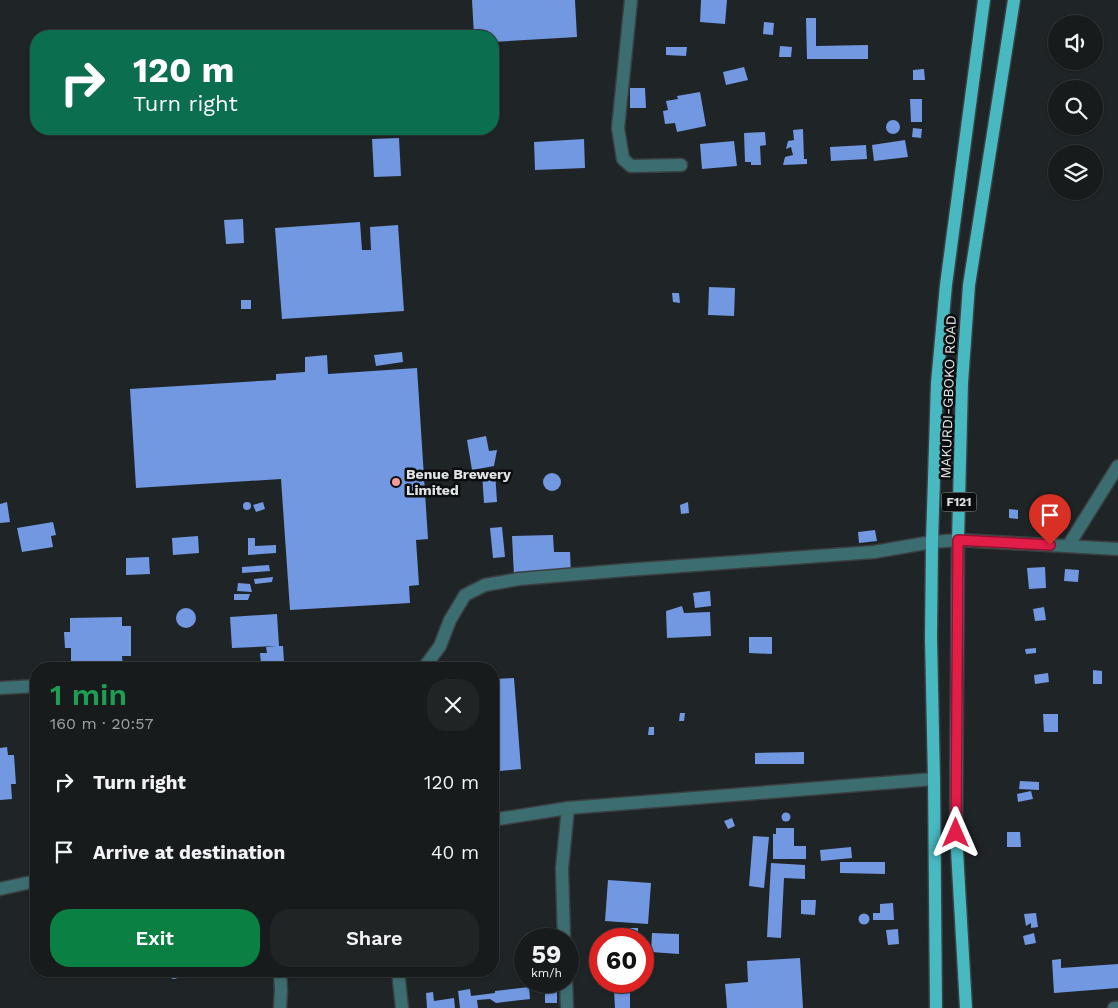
<!DOCTYPE html>
<meta charset="utf-8">
<style>
:root{--surface:#171b1c;--page:#202425;--text:#f1f3f6;--muted:#9ea1a3;--line:#36393b;--accent:#0b8043}
body{margin:0;font-family:"Work Sans",sans-serif;background:var(--page);color:var(--text);height:100vh;display:flex;flex-direction:column;font-size:19px;white-space:nowrap}
*{box-sizing:border-box;margin:0}
p{font-size:16px;color:var(--muted)}
.icon{flex:none;width:28px;height:28px;fill:none;stroke:currentColor;stroke-width:2;stroke-linecap:round;stroke-linejoin:round}
.map{position:relative;flex:1;overflow:hidden}
.details{position:absolute;left:30px;top:662px;width:469px;height:315px;display:flex;flex-direction:column;background:var(--surface);border-radius:20px;box-shadow:0 1px 4px #0004,0 0 0 1px var(--line)}
.details>*{flex:none}
.banner{position:absolute;left:30px;top:30px;width:469px;height:105px;border-radius:20px;box-shadow:0 1px 4px #0004,0 0 0 1px var(--line);background:#0b6e4f;color:#fff;overflow:hidden}
.buttons{position:absolute;left:1048px;top:15px;display:grid;gap:10px}
.buttons a{display:grid;place-items:center;width:55px;height:55px;border-radius:50%;background:var(--surface);box-shadow:0 1px 4px #0004,0 0 0 1px var(--line);font-size:25px}
.speed{position:absolute;left:514px;top:928px;display:flex;gap:10px;font-size:25px;font-weight:700;text-align:center}
.speed>*{display:grid;place-content:center;width:65px;height:65px;border-radius:50%;background:var(--surface);box-shadow:0 1px 4px #0004,0 0 0 1px var(--line);line-height:1}
.speed small{font-size:12px;font-weight:400}
.speed .limit{border:8px solid #d22;background:#fff;color:#111}
.pin{position:absolute;display:grid;place-items:center;width:42px;height:42px;color:#fff;margin:-51px -21px;border-radius:50% 50% 50% 0;rotate:-45deg;box-shadow:0 0 5px #0007}
.pin .icon{rotate:45deg}
.me{position:absolute;width:55px;margin:-28px;rotate:0deg;stroke-linejoin:round;filter:drop-shadow(0 0 4px #0008)}
.turn{display:flex;align-items:center;gap:18px;height:105px;padding:0 20px;font-size:22px}
.turn .icon{width:65px;height:65px;stroke-width:2.5}
.turn b{display:block;font-size:35px;line-height:42px}
.round{display:grid;place-items:center;flex:none;width:52px;height:52px;border-radius:20px;background:var(--page)}
.summary{display:flex;align-items:center;justify-content:space-between;height:85px;padding:0 20px}
h1{font-size:30px;font-weight:600;line-height:38px;color:#1e9e55}
.cta{display:flex;gap:10px;margin-top:auto;padding:10px 20px}
.cta a{flex:1;height:58px;border-radius:20px;background:var(--accent);color:#fff;font-size:20px;font-weight:600;line-height:58px;text-align:center}
.cta a+a{background:var(--page);color:var(--text)}
ul{padding:0;list-style:none}
li{display:flex;align-items:center;gap:15px;height:70px;padding:0 20px}
li div{flex:1}
li b{display:block;font-size:19px}
li em{font-style:normal}
.map>svg:first-child{display:block}
.building{fill:#7298e2}
.lines{fill:none;stroke-linecap:round;stroke-linejoin:round}
.minor-casing{stroke:#3a3f41;stroke-width:15}
.major-casing{stroke:#3a3f41;stroke-width:15}
.minor{stroke:#3c6d71;stroke-width:12}
.major{stroke:#48b8c1;stroke-width:12}
.route-casing{stroke:#92132f;stroke-width:12}
.route{stroke:#e11d48;stroke-width:9}
.poi-dot{fill:#f59c95;stroke:#0b0d0e;stroke-width:2}
.labels{text-anchor:middle;dominant-baseline:central;stroke-width:5;stroke-linejoin:round;paint-order:stroke}
.shield{fill:#0b0d0e;stroke:#a0a3a4;stroke-width:1}
.shield-label{font-size:12px;font-weight:bold;fill:#e0e3e5}
.street-label{font-size:14px;fill:#e0e3e5;stroke:#0b0d0e}
.poi-label{font-size:14px;font-weight:bold;fill:#e0e3e5;stroke:#0b0d0e;text-anchor:start}
</style>
<div class="map">
<svg width="1118" height="1008" viewBox="0 0 1118 1008">
<rect width="100%" height="100%" fill="#1f2426"/>
<!-- building -->
<g class="building">
<path d="M472 0H575L577 37 492 42V36H474Z"/>
<path d="M701 0H727L725 24 700 22Z"/>
<path d="M806 18H816V46L868 45V59H807Z"/>
<path d="M764 22 774 23 773 35 763 34Z"/>
<path d="M780 46 792 47 791 57H779Z"/>
<path d="M666 47H687L686 56 666 55Z"/>
<path d="M744 67 748 80 726 85 723 72Z"/>
<path d="M924 69 925 80H913V70Z"/>
<path d="M630 88H645L646 108H630Z"/>
<path d="M700 92 706 126 677 132 675 123 665 124 663 111 668 110 666 101 678 99 677 96Z"/>
<path d="M910 99H922V122H911Z"/>
<circle cx="893" cy="127" r="7"/>
<path d="M913 128 922 129 921 138 912 137Z"/>
<path d="M803 129 804 159H807V164L783 165 785 157 793 155 791 147 786 149 788 141 794 140 793 130Z"/>
<path d="M765 132 766 145 760 146 761 165H751V162H745L744 133Z"/>
<path d="M399 138 401 176 374 177 372 139Z"/>
<path d="M584 139 585 168 535 170 534 142Z"/>
<path d="M905 140 908 157 874 161 872 145Z"/>
<path d="M734 141 737 166 702 169 700 144Z"/>
<path d="M866 145 867 159 831 161 830 147Z"/>
<path d="M243 219 244 243 226 244 224 220Z"/>
<path d="M360 222 362 250H371L370 227 398 225 404 311 282 319 275 228Z"/>
<path d="M709 287 735 288 734 316 708 315Z"/>
<path d="M672 293H679L680 303 673 302Z"/>
<rect x="241" y="300" width="10" height="9"/>
<path d="M402 352 403 362 376 366 374 355Z"/>
<path d="M327 355 328 374 417 368 428 539 416 540 419 585 409 586 410 603 290 610 281 479 136 488 130 389 276 380V374L305 372V357Z"/>
<path d="M486 436 489 451 497 450 494 466 472 470 467 440Z"/>
<path d="M495 472 497 502 484 503 482 473Z"/>
<circle cx="552" cy="482" r="9"/>
<path d="M7 502 10 522 0 523V504Z"/>
<path d="M263 502 265 509 256 512 253 505Z"/>
<path d="M688 502 689 513 681 514 680 505Z"/>
<circle cx="247" cy="506" r="4"/>
<path d="M1009 509 1018 510V519L1009 518Z"/>
<path d="M53 522 56 535 51 536 53 547 22 552 17 528Z"/>
<path d="M502 527 505 557 493 558 490 528Z"/>
<path d="M875 530 877 541 859 543 858 532Z"/>
<path d="M553 535 554 552H570L571 574 514 576 512 536Z"/>
<path d="M198 536 199 553 173 555 172 538Z"/>
<path d="M248 538H255V546L276 545V553L248 555Z"/>
<path d="M149 557 150 574 126 575V558Z"/>
<path d="M269 565 270 571 242 573V567Z"/>
<path d="M1045 567 1046 588 1029 589 1027 568Z"/>
<path d="M1065 569 1079 570 1078 582 1064 581Z"/>
<path d="M273 577 272 582 255 584 254 579Z"/>
<path d="M238 583 250 584 252 592 237 591Z"/>
<path d="M710 591 711 606 695 608 693 593Z"/>
<path d="M234 594H250L248 600H234Z"/>
<path d="M682 606 684 613 710 612 711 636 667 638 666 611Z"/>
<path d="M1044 607 1046 620 1035 621 1033 609Z"/>
<circle cx="186" cy="618" r="10"/>
<path d="M277 614 279 646H283L284 662 261 664 260 653H267L266 647 276 646 232 648 230 617Z"/>
<path d="M122 617V626H131V656H122L123 666 71 667V648H65L64 632H70V618Z"/>
<path d="M749 637H772V654L749 653Z"/>
<path d="M1036 648V653L1026 654 1025 649Z"/>
<path d="M197 661 198 669H187L186 662Z"/>
<path d="M282 665V669H249V667Z"/>
<path d="M1093 670 1102 671V684H1093Z"/>
<path d="M1048 673 1049 682 1035 684 1034 675Z"/>
<path d="M514 678 521 769 500 771 496 714 492 715V679Z"/>
<path d="M680 713H685L684 721H679Z"/>
<path d="M1043 714H1058V732H1044Z"/>
<path d="M31 718H36V745L31 746Z"/>
<path d="M649 727H654V735H648Z"/>
<path d="M7 747 8 755H14L16 784H11L12 799 0 800V748Z"/>
<path d="M804 752V764H755V753Z"/>
<path d="M1020 781 1039 782V790L1019 789Z"/>
<path d="M1031 791 1033 799 1018 802 1017 794Z"/>
<circle cx="786" cy="817" r="4.5"/>
<path d="M732 818 735 826 728 829 724 821Z"/>
<path d="M776 828H794V846H806V859H773V834H776Z"/>
<path d="M1007 832H1020L1021 847H1007Z"/>
<path d="M36 836V855L33 856 30 837Z"/>
<path d="M753 836 769 837 764 888 749 886Z"/>
<path d="M851 847 852 858 821 861 820 850Z"/>
<path d="M840 862H885V874L840 873Z"/>
<path d="M771 863 805 865V879L784 878 781 938 767 937Z"/>
<path d="M608 880 651 883 648 924 605 921Z"/>
<path d="M801 900H816L815 915 801 914Z"/>
<path d="M893 903 894 920H873V913H880V904Z"/>
<path d="M493 910 498 935 492 936V911Z"/>
<path d="M1036 913 1038 927 1031 928V923L1026 926 1024 914Z"/>
<circle cx="864" cy="919" r="5.5"/>
<rect x="620" y="928" width="18" height="11"/>
<path d="M898 929 899 944 888 945 886 930Z"/>
<path d="M652 933 679 934V954L651 952Z"/>
<path d="M1034 933 1036 943 1025 945 1023 936Z"/>
<path d="M800 958 803 1008H727L725 984 748 982 747 961Z"/>
<path d="M1061 959V968L1118 964V988L1054 993 1052 960Z"/>
<circle cx="174" cy="975" r="4"/>
<rect x="545" y="981" width="12" height="22"/>
<path d="M612 981H638V985L612 984Z"/>
<path d="M529 987 530 999 496 1003 490 999 477 1000 478 1008H460L458 991 470 989 471 996 495 993V991Z"/>
<path d="M614 991H630V1008H615Z"/>
<path d="M433 992 434 1001 454 998 455 1008H427L426 993Z"/>
</g>
<g class="lines">
<!-- minor casing -->
<g class="minor-casing">
<g id="minor">
<path d="M631 0 618 128 623 159 631 166 681 165"/>
<path d="M1068 546 1118 466"/>
<path d="M423 669 440 646 450 620 465 595 485 585 519 579 626 570 874 552 932 542 958 540 1118 549"/>
<path d="M0 688 36 686"/>
<path d="M492 820 568 808 934 779"/>
<path d="M0 889 36 881"/>
<path d="M564 939 562 868 568 808"/>
<path d="M280 971 281 990 280 1008"/>
<path d="M398 971 402 1008"/>
<path d="M566 981 567 1008"/>
<path d="M1114 1008H1118"/>
</g>
</g>
<!-- major casing -->
<g class="major-casing">
<g id="major">
<path d="M936 1008 934 779 931 638 932 542 937 383 946 285 984 0"/>
<path d="M966 1008 956 833 958 540 962 383 969 285 1014 0"/>
</g>
</g>
<!-- minor -->
<use href="#minor" class="minor"/>
<!-- major -->
<use href="#major" class="major"/>
</g>
<g class="lines">
<!-- route casing -->
<g class="route-casing">
<path id="route" d="M956 833 958 540 1050 545"/>
</g>
<!-- route -->
<use href="#route" class="route"/>
</g>
<!-- markers -->
<circle class="poi-dot" cx="396" cy="482" r="5"/>
<g class="labels">
<!-- shield labels -->
<rect class="shield" x="941.5" y="492.5" width="35" height="19" rx="4"/>
<g class="shield-label">
<text x="959" y="502">F121</text>
</g>
<!-- street labels -->
<g class="street-label">
<text transform="translate(948 397) rotate(-88)">MAKURDI-GBOKO ROAD</text>
</g>
<!-- poi labels -->
<g class="poi-label">
<text x="406" y="474">Benue Brewery<tspan x="406" dy="16">Limited</tspan></text>
</g>
</g>
</svg>
<div class="buttons">
<a><svg class="icon" aria-label="sound" viewBox="0 0 24 24"><path d="M4 9h4l5-4v14l-5-4H4zM17 9q2 3 0 6"/></svg></a>
<a><svg class="icon" aria-label="search" viewBox="0 0 24 24"><circle cx="10" cy="10" r="6"/><path d="M15 15l6 6"/></svg></a>
<a><svg class="icon" aria-label="layers" viewBox="0 0 24 24"><path d="M12 4l9 5-9 5-9-5zM3 14l9 5 9-5"/></svg></a>
</div>
<div class="speed"><div>59<small>km/h</small></div><div class="limit">60</div></div>
<div class="pin" style="left:1050px;top:545px;background:#d93025"><svg class="icon" aria-label="arrive" viewBox="0 0 24 24"><path d="M6 21V4h12l-3 4 3 4H6"/></svg></div>
<svg class="me" style="left:956px;top:833px" viewBox="-20 -20 40 40"><path d="M0-17L14 15 0 8-14 15z" fill="#e11d48" stroke="#fff" stroke-width="4"/></svg>
<div class="banner">
<div class="turn"><svg class="icon" aria-label="right" viewBox="0 0 24 24"><path d="M7 20v-9h11M14 6l5 5-5 5"/></svg><div><b>120 m</b>Turn right</div></div>
</div>
<section class="details">
<div class="summary"><div><h1>1 min</h1><p>160 m · 20:57</p></div><a class="round"><svg class="icon" aria-label="close" viewBox="0 0 24 24"><path d="M6 6l12 12M18 6L6 18"/></svg></a></div>
<ul>
<li><svg class="icon" aria-label="right" viewBox="0 0 24 24"><path d="M7 20v-9h11M14 6l5 5-5 5"/></svg><div><b>Turn right</b></div><em>120 m</em></li>
<li><svg class="icon" aria-label="arrive" viewBox="0 0 24 24"><path d="M6 21V4h12l-3 4 3 4H6"/></svg><div><b>Arrive at destination</b></div><em>40 m</em></li>
</ul>
<div class="cta"><a>Exit</a><a>Share</a></div>
</section>
</div>
